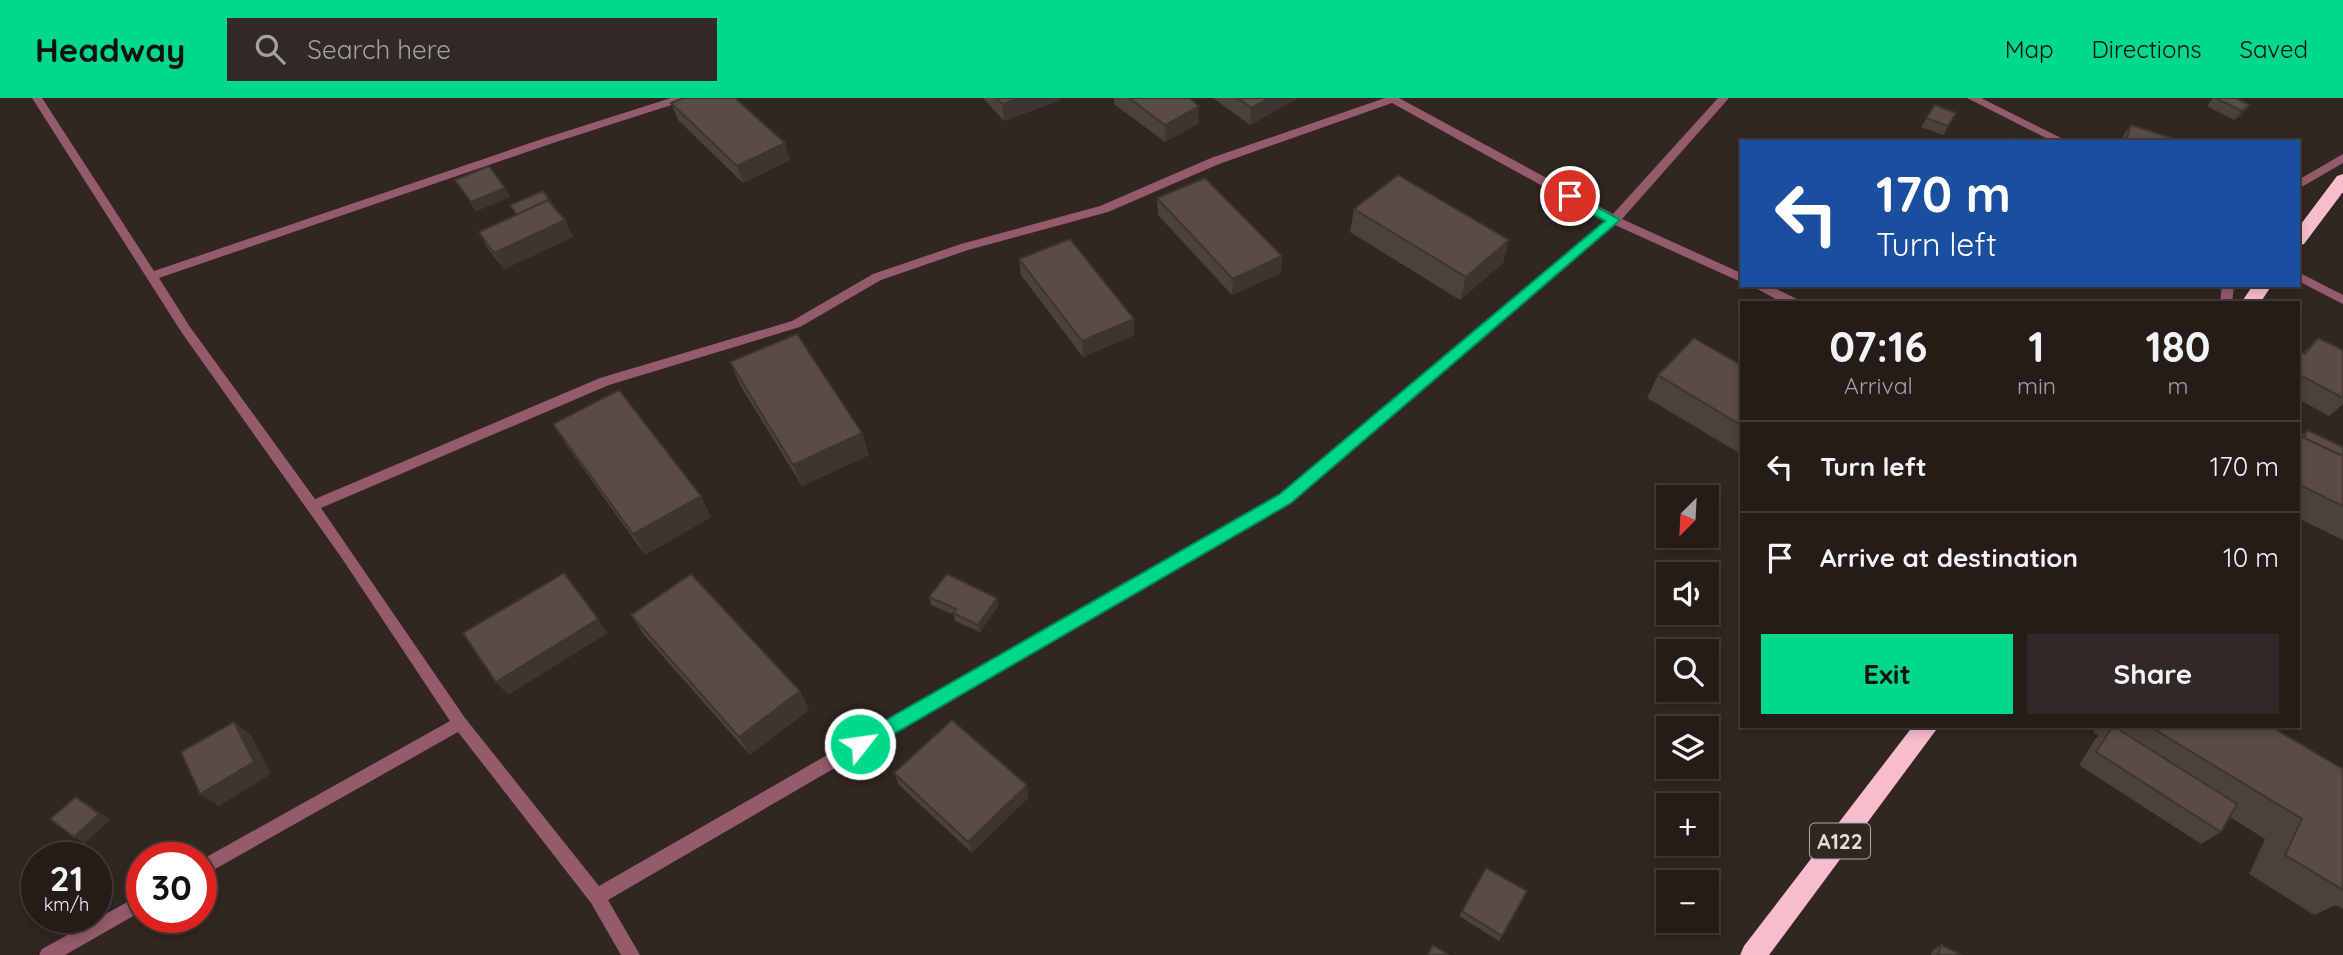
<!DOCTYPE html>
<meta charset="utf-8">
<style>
:root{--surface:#251c18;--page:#312925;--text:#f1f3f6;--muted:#a3a1a2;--line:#423a37;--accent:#00d98c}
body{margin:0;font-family:Quicksand,sans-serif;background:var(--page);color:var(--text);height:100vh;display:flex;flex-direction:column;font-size:26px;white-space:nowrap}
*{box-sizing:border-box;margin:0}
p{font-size:23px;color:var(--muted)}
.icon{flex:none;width:38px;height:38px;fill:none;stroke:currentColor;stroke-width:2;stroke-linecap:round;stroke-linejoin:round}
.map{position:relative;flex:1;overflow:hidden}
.sheet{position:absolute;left:1740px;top:203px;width:560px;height:427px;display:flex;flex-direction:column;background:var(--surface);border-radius:0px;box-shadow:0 4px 10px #0003,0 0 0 2px var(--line)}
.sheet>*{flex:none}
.hud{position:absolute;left:1740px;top:42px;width:560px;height:147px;border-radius:0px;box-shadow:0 4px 10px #0003,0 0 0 2px var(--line);background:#1a4fa0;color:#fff;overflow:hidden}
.needle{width:46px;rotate:204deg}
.fabs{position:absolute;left:1656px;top:387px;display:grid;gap:14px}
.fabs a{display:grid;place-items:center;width:63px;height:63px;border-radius:0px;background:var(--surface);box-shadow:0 4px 10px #0003,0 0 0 2px var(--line);font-size:35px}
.speed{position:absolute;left:21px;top:744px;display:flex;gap:14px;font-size:35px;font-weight:700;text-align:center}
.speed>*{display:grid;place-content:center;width:91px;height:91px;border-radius:50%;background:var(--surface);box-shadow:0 4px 10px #0003,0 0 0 2px var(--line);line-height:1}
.speed small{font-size:18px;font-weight:400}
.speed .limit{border:10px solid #d22;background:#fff;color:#111}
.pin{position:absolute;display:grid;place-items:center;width:60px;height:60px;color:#fff;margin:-30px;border:4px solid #fff;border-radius:50%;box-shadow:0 2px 7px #0007}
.me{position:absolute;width:77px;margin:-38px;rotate:60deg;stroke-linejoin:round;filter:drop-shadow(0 0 5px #0008)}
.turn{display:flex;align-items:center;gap:24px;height:147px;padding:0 21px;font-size:32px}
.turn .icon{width:91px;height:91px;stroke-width:2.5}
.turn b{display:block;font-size:49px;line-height:60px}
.eta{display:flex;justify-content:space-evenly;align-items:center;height:119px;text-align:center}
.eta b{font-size:42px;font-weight:700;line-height:49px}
.primary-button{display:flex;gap:14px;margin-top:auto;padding:14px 21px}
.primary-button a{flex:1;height:80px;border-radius:0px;background:var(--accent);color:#111;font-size:28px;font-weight:700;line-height:80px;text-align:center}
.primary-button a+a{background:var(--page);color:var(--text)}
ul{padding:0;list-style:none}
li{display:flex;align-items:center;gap:21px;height:91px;padding:0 21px;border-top:2px solid var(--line)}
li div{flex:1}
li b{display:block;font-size:26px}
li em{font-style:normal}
header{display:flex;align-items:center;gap:42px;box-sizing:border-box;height:98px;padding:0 35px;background:var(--accent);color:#111}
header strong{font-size:33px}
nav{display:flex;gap:38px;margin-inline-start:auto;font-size:24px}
.search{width:490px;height:63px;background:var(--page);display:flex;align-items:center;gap:18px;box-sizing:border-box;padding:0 24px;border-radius:0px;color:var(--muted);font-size:26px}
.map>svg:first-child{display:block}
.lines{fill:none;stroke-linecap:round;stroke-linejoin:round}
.street{fill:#945b6b;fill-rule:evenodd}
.highway{fill:#f7bdcd;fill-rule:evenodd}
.wall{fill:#4d413b}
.shaded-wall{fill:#3e3530}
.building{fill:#594c45;stroke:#3e3530;stroke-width:2}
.route{fill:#00d98c;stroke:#008d5b;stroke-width:2}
.labels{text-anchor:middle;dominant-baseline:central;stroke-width:5;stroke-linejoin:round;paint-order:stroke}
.shield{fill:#312620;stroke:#b0a7a2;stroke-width:2}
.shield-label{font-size:21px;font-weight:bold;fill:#e6deda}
</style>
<header>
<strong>Headway</strong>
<div class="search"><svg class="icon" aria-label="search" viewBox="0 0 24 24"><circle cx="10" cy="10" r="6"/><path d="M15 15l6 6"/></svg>Search here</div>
<nav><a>Map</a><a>Directions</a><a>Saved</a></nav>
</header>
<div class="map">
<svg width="2343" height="857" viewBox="0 0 2343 857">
<rect width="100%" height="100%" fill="#312620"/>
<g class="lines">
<!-- street -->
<g class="street">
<path d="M32 0H42L154 173 545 40 671 0H688L687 2 553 45 159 180 190 229 315 401 600 280 792 223 873 176 961 146 1100 108 1211 60 1385 0H1399L1613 116 1718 0H1729L1622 121 1741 175V184L1615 127 1290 405 608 802 640 857H621L591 805 458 634 201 779V762L450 623 341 459 182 235ZM1392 5 1606 123 1280 397 599 788 465 620 321 410 609 287 800 229 881 182 968 152 1108 114 1219 66Z"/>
<path d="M1967 0H1981L2069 44H2054Z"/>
<path d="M2343 56V65L2298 91V82Z"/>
<path d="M2298 174 2343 197V206L2298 183Z"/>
<path d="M1750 187H1768L1799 202 1801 205H1783Z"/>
<path d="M2222 187H2234L2232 205H2220Z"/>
<path d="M142 796V813L65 857H39L42 851Z"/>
</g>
<!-- highway -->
<g class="highway">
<path d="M2343 76V94L2304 146 2298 148V130L2337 78Z"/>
<path d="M2253 187H2272L2260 205H2241Z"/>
<path d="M1913 628H1939L1769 857H1740L1744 848Z"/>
</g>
</g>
<!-- wall -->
<g class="wall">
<path d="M983 0H1059L1060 2 1004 23Z"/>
<path d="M1114 0H1189L1199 25 1165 44 1114 6Z"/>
<path d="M1213 0H1298L1250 27Z"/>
<path d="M2213 0H2236L2243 16 2234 22 2207 8Z"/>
<path d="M671 5 785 45 790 62 743 85 678 22Z"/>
<path d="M1935 7 1956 15 1943 37 1921 29Z"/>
<path d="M2131 27 2184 44H2122L2124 36Z"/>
<path d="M455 82 505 90 510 99 476 113Z"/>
<path d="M1157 100 1282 158 1281 175 1232 197 1158 117Z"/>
<path d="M510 107H553L573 139 504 171 488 151 479 134 516 117Z"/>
<path d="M1354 111 1509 142 1503 165 1460 202 1350 134Z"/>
<path d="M1019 161 1134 221V237L1083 259 1021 177Z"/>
<path d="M2318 240 2343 252V306L2329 318 2298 301V252L2303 255Z"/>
<path d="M730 264 862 335 869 357 802 388 740 287Z"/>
<path d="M1741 267V356L1647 300 1658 277Z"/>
<path d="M553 326 701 398 711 419 645 457 567 348Z"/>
<path d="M2307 332 2343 349V442L2298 420V342Z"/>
<path d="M929 499 999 507 980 534 955 523 954 517 931 507Z"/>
<path d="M631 517 800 593 809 612 750 657 644 537Z"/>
<path d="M2097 628H2270L2343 671V811L2336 807 2314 817 2249 776 2265 741 2230 719 2221 734 2201 746 2079 667 2096 640 2099 638 2093 634Z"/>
<path d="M894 675 1029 699 972 755 899 687Z"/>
<path d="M1486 770 1502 838 1499 843 1459 818Z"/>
<path d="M1941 847 1963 857H1931L1933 852Z"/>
</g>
<!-- shaded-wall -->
<g class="shaded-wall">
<path d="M1019 0H1059L1060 2 1004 23 1002 6Z"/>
<path d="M1269 0H1298L1250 27 1251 10Z"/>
<path d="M2250 7 2243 16 2234 22 2241 13Z"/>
<path d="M1199 8V25L1165 44V27Z"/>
<path d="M785 45 790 62 743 85 737 68Z"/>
<path d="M505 90 510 99 476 113 471 104Z"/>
<path d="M565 122 573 139 504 171 494 155Z"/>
<path d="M1509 142 1503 165 1460 202 1466 179Z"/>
<path d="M1282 158 1281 175 1232 197 1233 181Z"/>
<path d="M1134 221V237L1083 259 1082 243Z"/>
<path d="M862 335 869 357 802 388 793 367Z"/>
<path d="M701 398 711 419 645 457 633 436Z"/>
<path d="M997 500 999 507 980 534 978 527Z"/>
<path d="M598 521 608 535 508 597 496 584Z"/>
<path d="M800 593 809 612 750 657 739 639Z"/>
<path d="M234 624 251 637 271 676 219 708 200 696Z"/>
<path d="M1027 687 1029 699 972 755 968 744Z"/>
<path d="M76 699 87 705 110 722 85 745 74 739Z"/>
</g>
<!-- building -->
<g class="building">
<path d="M683 0H735L785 45 737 68 671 5Z"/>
<path d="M996 0H1019L1002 6Z"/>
<path d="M1129 0H1189L1199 8 1165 27Z"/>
<path d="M1238 0H1269L1251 10Z"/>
<path d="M2216 0H2236L2250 7 2241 13Z"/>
<path d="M1935 7 1956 15 1948 28 1926 20Z"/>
<path d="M2131 27 2184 44H2125Z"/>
<path d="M2009 40 2017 44H2005Z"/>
<path d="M489 68 505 90 471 104 455 82Z"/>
<path d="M1398 77 1509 142 1466 179 1354 111Z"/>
<path d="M1205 80 1282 158 1233 181 1157 100Z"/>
<path d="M543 93 553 107 548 102 517 117 510 107Z"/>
<path d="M548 102 565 122 494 155 479 134Z"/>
<path d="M1070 141 1134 221 1082 243 1019 161Z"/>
<path d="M797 236 862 335 793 367 730 264Z"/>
<path d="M1694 240 1741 267V327L1658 277Z"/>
<path d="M2318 240 2343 252V300L2298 276V252L2305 256Z"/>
<path d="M619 292 701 398 633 436 553 326Z"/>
<path d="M2307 332 2343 349V358L2304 340Z"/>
<path d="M2302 339 2343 358V408L2298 386V348Z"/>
<path d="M564 475 598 521 496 584 463 535Z"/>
<path d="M691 476 800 593 739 639 631 517Z"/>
<path d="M947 476 997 500 978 527 953 515 956 511 929 499Z"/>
<path d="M952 622 1027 687 968 744 894 675Z"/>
<path d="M234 624 254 664 200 696 181 654Z"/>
<path d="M2113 628 2237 706 2221 734 2096 654Z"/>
<path d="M2149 628H2270L2343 671V792L2285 757 2302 721Z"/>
<path d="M76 699 99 716 74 739 50 721Z"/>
<path d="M1486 770 1527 793 1502 838 1462 813Z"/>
<path d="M1433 847 1449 857H1427Z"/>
<path d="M1941 847 1963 857H1938Z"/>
</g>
<!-- route -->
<path class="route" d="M1570 94 1620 122 1291 405 866 652 860 654 853 652 851 646 853 641 1280 396 1605 123 1565 101 1563 98Z"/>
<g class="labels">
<!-- shield labels -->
<rect class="shield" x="1810" y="725.5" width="60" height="35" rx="5"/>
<g class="shield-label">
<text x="1840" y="743">A122</text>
</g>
</g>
</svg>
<div class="fabs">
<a><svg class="needle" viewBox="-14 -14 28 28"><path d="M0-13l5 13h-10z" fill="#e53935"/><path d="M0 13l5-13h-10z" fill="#a3a1a2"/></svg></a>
<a><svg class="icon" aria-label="sound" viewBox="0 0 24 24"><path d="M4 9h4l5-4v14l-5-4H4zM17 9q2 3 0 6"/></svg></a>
<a><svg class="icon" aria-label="search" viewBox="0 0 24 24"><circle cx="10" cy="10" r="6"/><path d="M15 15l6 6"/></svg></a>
<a><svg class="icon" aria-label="layers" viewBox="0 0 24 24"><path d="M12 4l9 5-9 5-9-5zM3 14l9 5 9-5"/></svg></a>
<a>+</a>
<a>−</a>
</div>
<div class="speed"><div>21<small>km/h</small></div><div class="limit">30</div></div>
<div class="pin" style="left:1570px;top:98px;background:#d93025"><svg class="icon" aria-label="arrive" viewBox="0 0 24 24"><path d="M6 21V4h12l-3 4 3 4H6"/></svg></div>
<svg class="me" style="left:860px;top:646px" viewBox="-20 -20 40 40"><circle r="17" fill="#00d98c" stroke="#fff" stroke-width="3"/><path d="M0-11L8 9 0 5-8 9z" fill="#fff"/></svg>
<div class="hud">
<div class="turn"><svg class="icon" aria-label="left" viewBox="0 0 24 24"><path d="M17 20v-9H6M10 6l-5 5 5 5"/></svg><div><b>170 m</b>Turn left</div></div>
</div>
<section class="sheet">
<div class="eta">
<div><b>07:16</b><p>Arrival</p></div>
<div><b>1</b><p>min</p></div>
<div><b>180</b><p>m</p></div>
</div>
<ul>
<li><svg class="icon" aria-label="left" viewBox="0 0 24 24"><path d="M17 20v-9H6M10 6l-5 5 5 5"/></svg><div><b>Turn left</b></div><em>170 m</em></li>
<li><svg class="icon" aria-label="arrive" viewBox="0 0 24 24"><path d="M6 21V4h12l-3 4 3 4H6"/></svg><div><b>Arrive at destination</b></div><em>10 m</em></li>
</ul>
<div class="primary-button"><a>Exit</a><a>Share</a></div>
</section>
</div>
